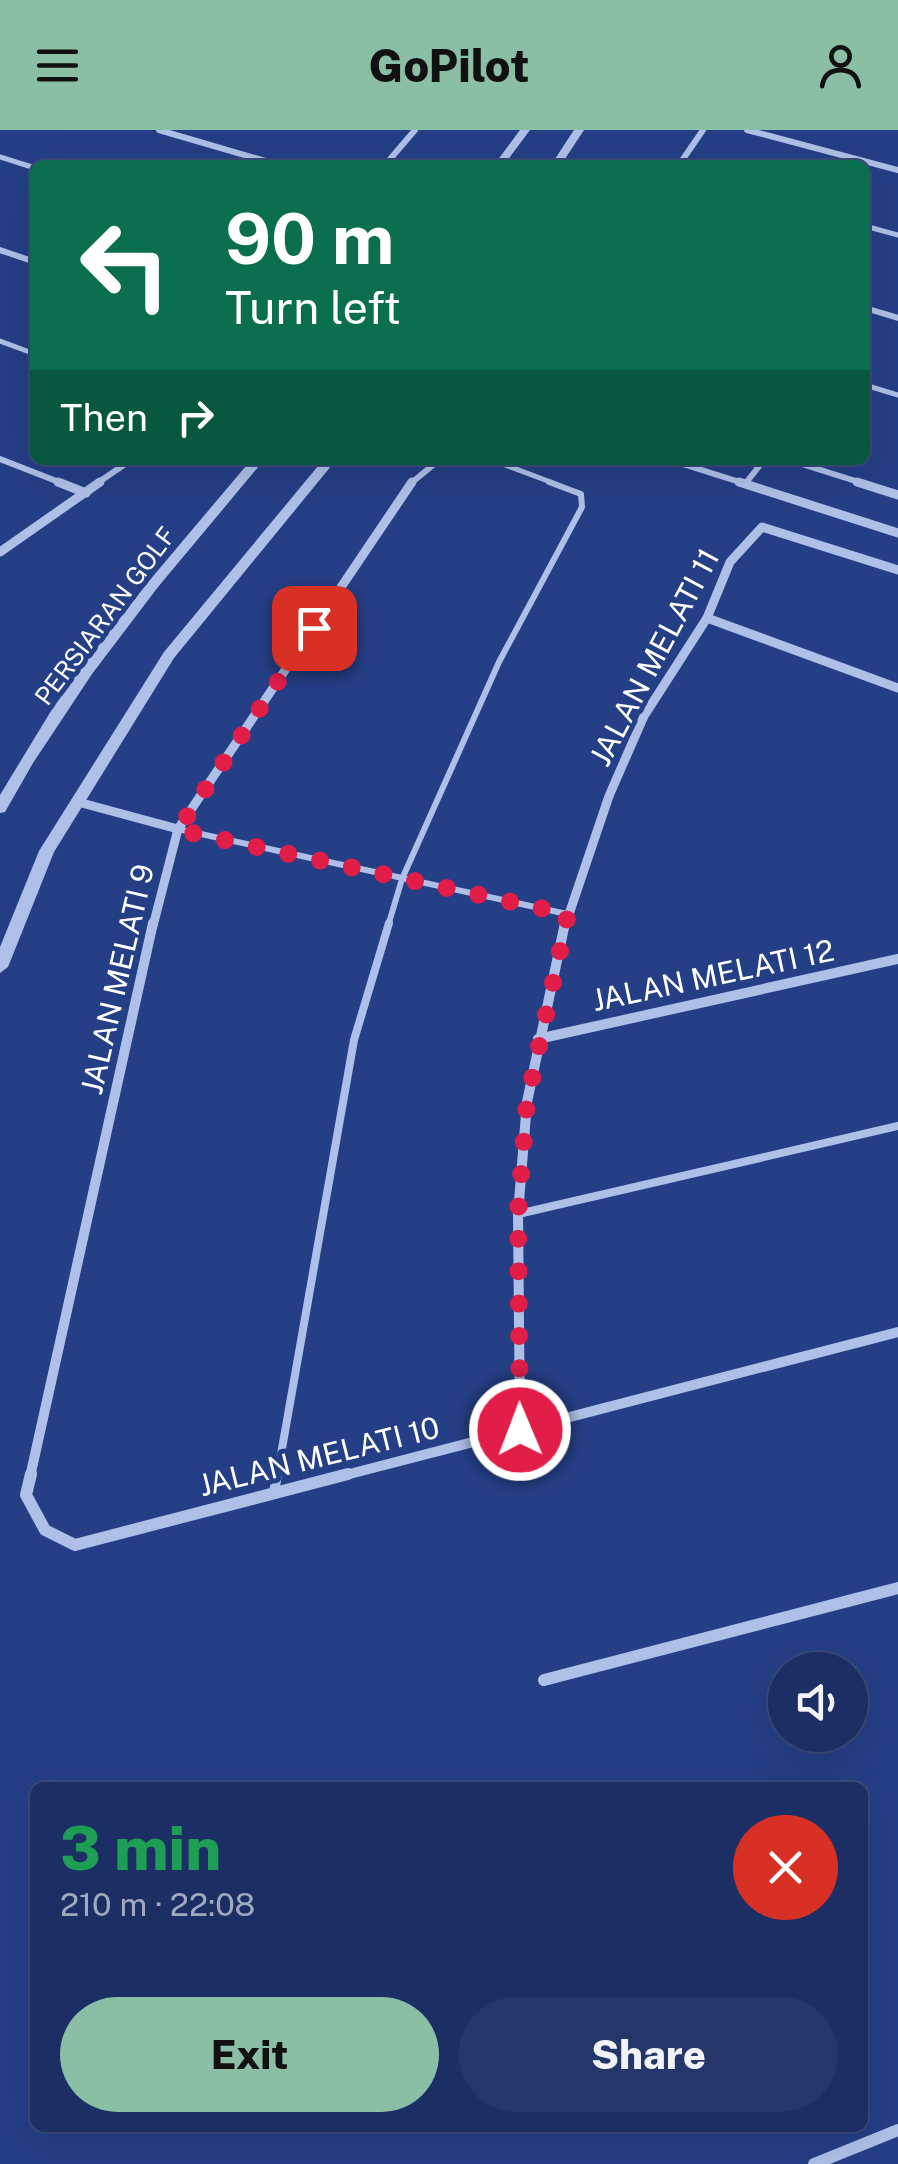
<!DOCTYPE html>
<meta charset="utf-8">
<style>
:root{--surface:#1c2f64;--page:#25376a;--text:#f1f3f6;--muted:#a0a9bf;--line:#3a4a78;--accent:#8abfa5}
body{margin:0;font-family:"Public Sans",sans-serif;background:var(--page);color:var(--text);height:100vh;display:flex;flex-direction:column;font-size:38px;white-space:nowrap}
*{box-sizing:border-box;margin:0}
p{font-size:32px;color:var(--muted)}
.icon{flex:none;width:55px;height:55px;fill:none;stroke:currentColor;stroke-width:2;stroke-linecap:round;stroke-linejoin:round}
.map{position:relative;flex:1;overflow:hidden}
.details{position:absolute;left:30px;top:1652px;width:838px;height:350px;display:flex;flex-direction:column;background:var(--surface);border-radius:15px;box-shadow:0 10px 40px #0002,0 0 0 2px var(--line)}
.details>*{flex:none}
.hud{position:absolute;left:30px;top:30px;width:840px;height:305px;border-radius:15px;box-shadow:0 10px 40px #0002,0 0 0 2px var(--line);background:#0b6e4f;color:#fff;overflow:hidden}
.buttons{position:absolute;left:768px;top:1522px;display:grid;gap:20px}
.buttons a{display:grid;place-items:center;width:100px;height:100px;border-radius:50%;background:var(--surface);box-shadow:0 10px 40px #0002,0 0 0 2px var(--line);font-size:50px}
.pin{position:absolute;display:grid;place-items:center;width:85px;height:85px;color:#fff;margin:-42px;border-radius:20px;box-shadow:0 5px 15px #0006}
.me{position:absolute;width:110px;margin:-55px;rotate:359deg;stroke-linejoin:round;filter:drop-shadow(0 0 8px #0008)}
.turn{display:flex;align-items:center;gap:35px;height:210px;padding:0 30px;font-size:45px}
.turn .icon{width:130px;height:130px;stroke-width:2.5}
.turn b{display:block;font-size:70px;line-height:85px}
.then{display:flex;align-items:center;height:95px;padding:0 30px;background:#0003;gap:20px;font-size:38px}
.round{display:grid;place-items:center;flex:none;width:105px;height:105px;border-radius:52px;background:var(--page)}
.overview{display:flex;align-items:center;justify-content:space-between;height:170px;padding:0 30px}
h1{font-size:60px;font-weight:800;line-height:75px;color:#1e9e55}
.cta{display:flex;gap:20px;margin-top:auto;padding:20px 30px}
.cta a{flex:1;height:115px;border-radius:60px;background:var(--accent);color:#111;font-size:40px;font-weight:800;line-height:115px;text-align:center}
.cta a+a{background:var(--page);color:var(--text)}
header{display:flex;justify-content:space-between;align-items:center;height:130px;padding:0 30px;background:var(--accent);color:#111;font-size:45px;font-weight:800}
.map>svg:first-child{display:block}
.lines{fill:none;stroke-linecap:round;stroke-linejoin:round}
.service-far3{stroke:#afc0e8;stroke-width:5}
.service-far2{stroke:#afc0e8;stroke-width:6}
.service-far1{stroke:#afc0e8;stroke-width:8}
.service{stroke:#afc0e8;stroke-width:10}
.minor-far3{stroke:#afc0e8;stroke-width:6}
.minor-far2{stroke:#afc0e8;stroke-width:9}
.minor-far1{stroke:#afc0e8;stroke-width:10}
.minor{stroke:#afc0e8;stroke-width:12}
.tertiary{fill:#afc0e8;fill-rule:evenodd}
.route{stroke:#e11d48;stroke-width:18;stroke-dasharray:0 32.4}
.labels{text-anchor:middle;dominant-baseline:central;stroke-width:10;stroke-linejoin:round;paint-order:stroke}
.far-street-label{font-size:25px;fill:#fff;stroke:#253f86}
.street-label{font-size:30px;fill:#fff;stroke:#253f86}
</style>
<header><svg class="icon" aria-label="menu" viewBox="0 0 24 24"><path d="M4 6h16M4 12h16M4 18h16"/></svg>GoPilot<svg class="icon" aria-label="person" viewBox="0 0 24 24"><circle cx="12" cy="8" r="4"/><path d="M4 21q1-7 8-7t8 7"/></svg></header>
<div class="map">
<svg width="898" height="2034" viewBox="0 0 898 2034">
<rect width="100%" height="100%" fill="#253f86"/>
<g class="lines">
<!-- service-far3 -->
<g class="service-far3">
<path d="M0 27 35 38"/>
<path d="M865 96 898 105"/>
<path d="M0 211 35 224"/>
<path d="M865 255 898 265"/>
<path d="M492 330 556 354"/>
</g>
<!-- service-far2 -->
<g class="service-far2">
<path d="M178 699 567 784"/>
<path d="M388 796 402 749 499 532 582 377 581 364 549 352"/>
</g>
<!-- service-far1 -->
<g class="service-far1">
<path d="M518 1084 898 996"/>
<path d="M277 1347 354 910 389 793"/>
</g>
<!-- service -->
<path class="service" d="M274 1363 277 1344"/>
<!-- minor-far3 -->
<g class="minor-far3">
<path d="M159 0 279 35"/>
<path d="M747 0 898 40"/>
<path d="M385 35 415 0"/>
<path d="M679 35 703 0"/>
<path d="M0 120 35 132"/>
<path d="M865 178 898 188"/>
<path d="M0 329 64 354"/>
<path d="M670 330 746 354"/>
<path d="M789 330 865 354"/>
<path d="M96 354 131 330"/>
<path d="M410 354 438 331 448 330"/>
<path d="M745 354 764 330"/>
</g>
<!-- minor-far2 -->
<g class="minor-far2">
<path d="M58 352 86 363"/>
<path d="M739 352 898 403"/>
<path d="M857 352 898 365"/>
<path d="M0 422 100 352"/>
<path d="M707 488 898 558"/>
<path d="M78 672 178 699"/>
<path d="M153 796 178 699 412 352"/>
<path d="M565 796 609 666 644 586 707 488 730 432 762 397 898 440"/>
</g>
<!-- minor-far1 -->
<g class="minor-far1">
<path d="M538 909 898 829"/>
<path d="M520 1300 518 1084 527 972 565 793"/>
<path d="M30 1347 153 793"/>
<path d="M338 1347 898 1202"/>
</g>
<!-- minor -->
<g class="minor">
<path d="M31 1344 26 1365 45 1400 75 1415 348 1344"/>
<path d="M544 1550 898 1458"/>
<path d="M814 2034 898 2000"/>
</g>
<!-- tertiary -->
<g class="tertiary">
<path d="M520 0H530L504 35H494Z"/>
<path d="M574 0H584L561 35H551Z"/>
<path d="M251 330H264L158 457 92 544 33 633 5 682 0 683V665L51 581 82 537 149 451Z"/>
<path d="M323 330H336L174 528 54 722 8 837 0 843V817L39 721 164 522Z"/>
</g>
</g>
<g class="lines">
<!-- route -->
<path class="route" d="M314 498 178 700 568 784 527 972 518 1084 520 1300"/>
</g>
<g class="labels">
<!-- far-street labels -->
<g class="far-street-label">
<text transform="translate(105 486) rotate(-53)">PERSIARAN GOLF</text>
</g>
<!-- street labels -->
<g class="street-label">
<text transform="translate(654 527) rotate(-62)">JALAN MELATI 11</text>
<text transform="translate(713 845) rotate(-12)">JALAN MELATI 12</text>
<text transform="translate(117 849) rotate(-77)">JALAN MELATI 9</text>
<text transform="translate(319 1326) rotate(-14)">JALAN MELATI 10</text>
</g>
</g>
</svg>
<div class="buttons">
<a><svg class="icon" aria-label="sound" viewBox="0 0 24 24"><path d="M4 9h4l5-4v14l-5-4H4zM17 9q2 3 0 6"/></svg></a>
</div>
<div class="pin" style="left:314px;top:498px;background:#d93025"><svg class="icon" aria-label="arrive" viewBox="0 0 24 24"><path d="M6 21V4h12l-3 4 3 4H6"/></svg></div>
<svg class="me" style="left:520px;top:1300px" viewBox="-20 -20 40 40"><circle r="17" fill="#e11d48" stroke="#fff" stroke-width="3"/><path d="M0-11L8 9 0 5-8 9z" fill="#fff"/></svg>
<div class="hud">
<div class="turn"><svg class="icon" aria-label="left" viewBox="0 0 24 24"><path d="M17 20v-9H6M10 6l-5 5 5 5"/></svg><div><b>90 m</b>Turn left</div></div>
<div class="then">Then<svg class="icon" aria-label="right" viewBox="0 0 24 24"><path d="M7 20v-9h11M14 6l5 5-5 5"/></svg></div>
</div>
<section class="details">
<div class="overview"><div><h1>3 min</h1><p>210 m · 22:08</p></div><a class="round" style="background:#d93025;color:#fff"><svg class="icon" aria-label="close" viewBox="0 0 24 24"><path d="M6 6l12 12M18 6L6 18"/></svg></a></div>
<div class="cta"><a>Exit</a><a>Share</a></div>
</section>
</div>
